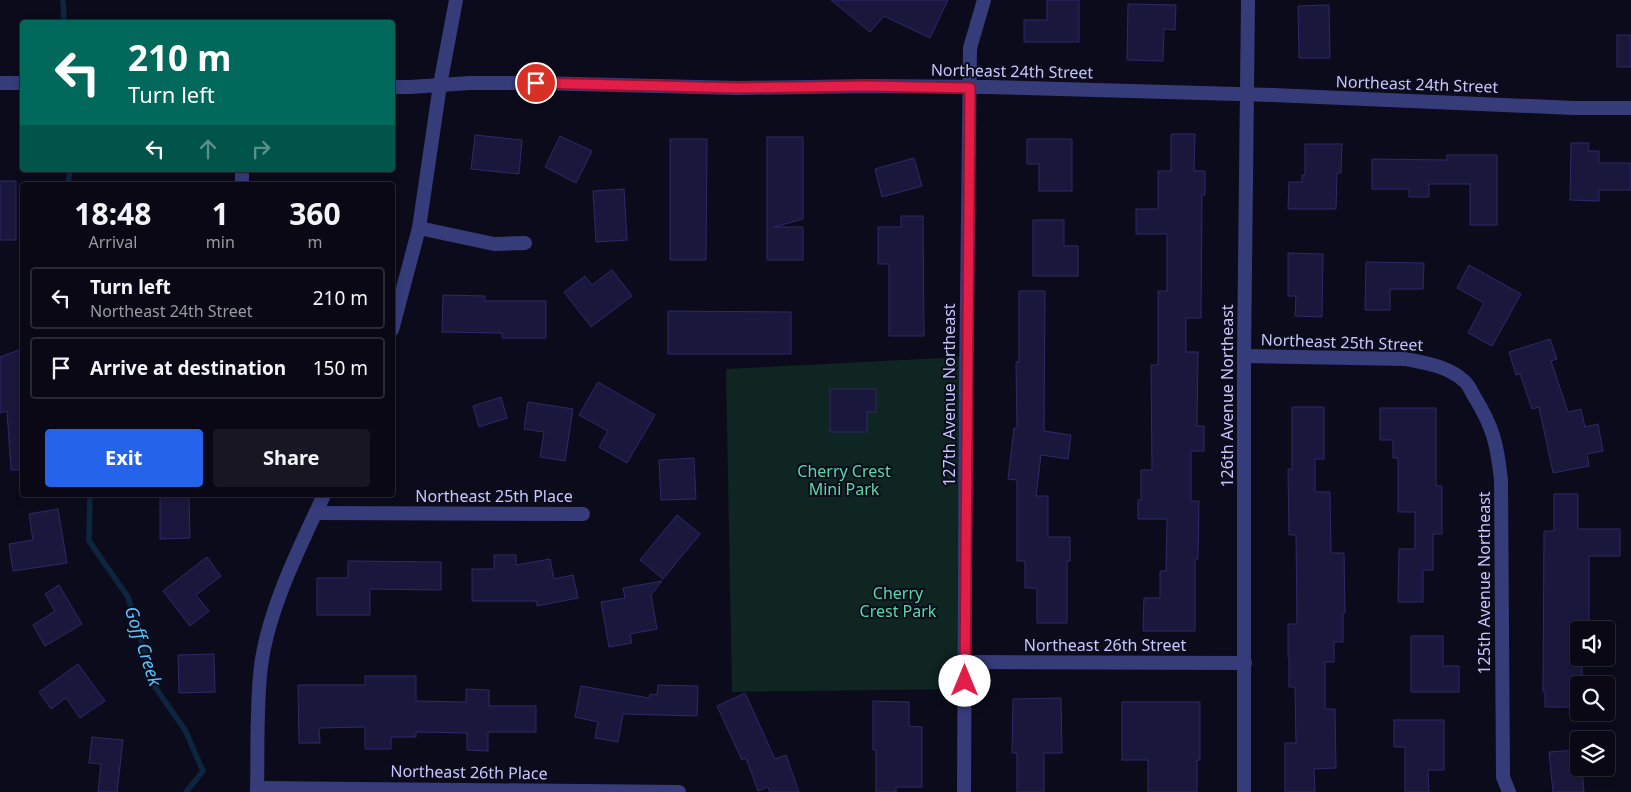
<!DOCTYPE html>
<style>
:root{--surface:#090814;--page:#171622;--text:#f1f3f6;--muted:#999aa0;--line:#292934;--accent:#2563eb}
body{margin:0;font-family:"Noto Sans",sans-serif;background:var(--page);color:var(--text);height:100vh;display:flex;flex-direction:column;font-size:19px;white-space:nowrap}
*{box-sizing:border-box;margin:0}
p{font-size:16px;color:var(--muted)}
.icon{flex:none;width:28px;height:28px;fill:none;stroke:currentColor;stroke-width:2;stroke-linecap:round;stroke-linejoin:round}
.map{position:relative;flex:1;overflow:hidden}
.drawer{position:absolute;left:20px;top:182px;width:375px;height:315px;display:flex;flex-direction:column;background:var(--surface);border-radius:5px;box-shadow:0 2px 8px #0003,0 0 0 1px var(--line)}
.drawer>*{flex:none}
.hud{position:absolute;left:20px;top:20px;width:375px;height:152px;border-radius:5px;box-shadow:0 2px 8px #0003,0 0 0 1px var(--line);background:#00695c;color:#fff;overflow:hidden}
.buttons{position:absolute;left:1570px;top:621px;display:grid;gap:10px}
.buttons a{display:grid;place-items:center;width:45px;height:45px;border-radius:5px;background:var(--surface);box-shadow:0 2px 8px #0003,0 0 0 1px var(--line);font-size:25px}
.pin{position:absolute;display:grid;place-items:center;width:42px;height:42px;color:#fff;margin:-21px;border:2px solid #fff;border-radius:50%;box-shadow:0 1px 5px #0007}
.me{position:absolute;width:55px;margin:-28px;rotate:0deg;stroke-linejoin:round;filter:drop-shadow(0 0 4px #0008)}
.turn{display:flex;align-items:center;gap:18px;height:105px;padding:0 25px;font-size:22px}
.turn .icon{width:65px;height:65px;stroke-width:2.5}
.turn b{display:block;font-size:35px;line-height:42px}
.lanes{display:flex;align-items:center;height:48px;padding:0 25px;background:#0003;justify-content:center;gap:25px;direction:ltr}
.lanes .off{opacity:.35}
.eta{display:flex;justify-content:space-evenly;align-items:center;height:85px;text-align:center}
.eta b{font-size:30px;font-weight:700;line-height:35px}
.cta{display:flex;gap:10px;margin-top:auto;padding:10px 25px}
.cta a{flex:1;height:58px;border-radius:5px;background:var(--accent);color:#fff;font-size:20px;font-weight:700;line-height:58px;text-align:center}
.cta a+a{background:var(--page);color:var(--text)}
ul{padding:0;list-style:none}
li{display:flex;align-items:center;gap:15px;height:62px;margin:0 10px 8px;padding:0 15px;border:2px solid var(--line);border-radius:5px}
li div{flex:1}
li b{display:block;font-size:19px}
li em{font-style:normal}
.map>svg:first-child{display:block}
.green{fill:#0e2521}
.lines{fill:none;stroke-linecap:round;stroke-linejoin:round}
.stream{stroke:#0c263f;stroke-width:5.5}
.building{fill:#1a173c;stroke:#2e2968}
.minor{stroke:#363c7a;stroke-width:14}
.tertiary{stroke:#363c7a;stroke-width:14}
.route-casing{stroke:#92132f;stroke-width:12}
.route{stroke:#e11d48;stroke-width:9}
.labels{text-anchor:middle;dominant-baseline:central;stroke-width:4;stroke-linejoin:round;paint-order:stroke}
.street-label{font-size:16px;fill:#c6c7fe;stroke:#0c0b1b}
.park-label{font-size:16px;fill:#54dca9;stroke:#0c0b1b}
.water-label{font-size:18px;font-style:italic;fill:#55c5fd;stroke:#0c0b1b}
</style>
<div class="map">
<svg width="1631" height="792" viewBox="0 0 1631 792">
<rect width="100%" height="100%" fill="#0c0b1b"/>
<!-- green -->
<path class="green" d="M960 357 961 689 732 692 726 369Z"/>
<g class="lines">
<!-- stream -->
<g class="stream">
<path d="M63 0 64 22"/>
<path d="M68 185 70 170"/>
<path d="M90 495 89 541 128 597 155 687 185 730 203 771 186 792"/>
</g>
</g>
<!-- building -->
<g class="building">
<path d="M831 0H948L930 38 884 16 870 32Z"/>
<path d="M1047 0H1079V42H1024V20H1047Z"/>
<path d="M1128 4 1176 5 1175 30 1164 29 1163 61 1127 60Z"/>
<path d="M1329 5 1330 58H1299L1298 6Z"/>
<rect x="1617" y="35" width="14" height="32"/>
<path d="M1171 134H1195L1194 171H1205V195H1202L1201 318H1186V352H1198L1197 426H1204V451H1191V501H1199L1198 559H1195V631H1143L1144 598H1160V571H1166L1167 519H1138V500H1141V470H1152L1151 365H1158V291H1167V234H1136V209H1158V171H1171Z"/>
<path d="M475 135 522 140 519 174 471 169Z"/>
<path d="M560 136 592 151 576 183 545 167Z"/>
<path d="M767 137H803V219L774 227H803V260H767Z"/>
<path d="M670 139H707L706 260H670Z"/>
<path d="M1027 139H1072V191H1039V164H1027Z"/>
<path d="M1571 143H1589L1588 151H1599V163H1631V190H1599V201L1570 200Z"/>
<path d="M1305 144H1342L1341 173H1337L1336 209H1288L1289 182H1302V175H1305Z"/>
<path d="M1447 155H1497V225H1470V184H1429V197H1409V189H1372V159L1447 160Z"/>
<path d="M914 158 922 186 882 197 875 169Z"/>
<rect x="0" y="181" width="16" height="59"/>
<path d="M624 189 627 240 596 242 593 191Z"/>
<path d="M901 216H923L924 336H889V264H878V227H901Z"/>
<path d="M1033 220H1064V246H1078V276H1033Z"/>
<path d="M1288 253 1323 254 1322 317 1295 316 1296 296H1288Z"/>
<path d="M1366 262 1424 263 1423 289H1390V310H1365Z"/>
<path d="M1469 265 1521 294 1492 346 1468 333 1484 303 1457 288Z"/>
<path d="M612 270 632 296 591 327 564 292 585 276 592 285Z"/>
<path d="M1019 291H1045L1044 431 1071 435 1068 459 1041 455 1036 496H1048V537H1070V561H1067V623H1037V588H1025V561H1017V480L1008 479 1014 428H1017L1016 362H1019Z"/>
<path d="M443 295 485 296V301H546V338H502V333L442 332Z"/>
<path d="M668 311 791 312V354H668Z"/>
<path d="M1550 339 1557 359 1551 361 1568 412 1581 409 1585 427 1598 424 1603 451 1587 454 1589 466 1553 473 1539 407 1532 409 1520 374 1516 375 1509 352Z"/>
<path d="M22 349V470H11L7 411 0 413V357Z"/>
<path d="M598 382 655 415 627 463 599 447 608 431 579 415Z"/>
<path d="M830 389H876V412H867V432H830Z"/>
<path d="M501 397 507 418 479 427 473 406Z"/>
<path d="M528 402 573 409 565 461 540 457 544 432 524 429Z"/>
<path d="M1292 407H1324V459H1315V492H1330L1331 553H1344L1345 613H1343V642H1334V662H1325V709H1335L1336 768 1314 769 1315 792H1285V743H1296L1295 687H1289V657H1288V624H1297L1296 535H1289L1288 469H1292Z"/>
<path d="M1380 408H1436V486H1442V534H1433V570H1423V602H1398L1399 549H1415V512H1398V458H1393V440H1380Z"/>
<path d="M694 458 696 499 661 500 659 460Z"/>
<path d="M1554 494H1578V529H1620V556H1589V630H1579V658H1582V685H1579V707H1545V692H1543L1544 531H1554Z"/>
<path d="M162 495H189L190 538 160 539V496Z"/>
<path d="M58 509 67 563 13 571 9 544 33 540 29 514Z"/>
<path d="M677 515 700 534 663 579 640 560Z"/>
<path d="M494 555H516V565L550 559 554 579 573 575 578 598 537 606 536 601H472V569H494Z"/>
<path d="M207 557 221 576 196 595 209 611 190 626 163 591Z"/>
<path d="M348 561 441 562V590L370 589V615H317V578H348Z"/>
<path d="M662 581 651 595 657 629 630 634 632 643 609 647 601 602 625 598 623 588Z"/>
<path d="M59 585 82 624 45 646 33 625 55 611 45 594Z"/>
<path d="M1411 636H1443V666H1459V692H1411Z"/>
<path d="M214 654 215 692 179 693 178 655Z"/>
<path d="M78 664 105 701 80 718 66 698 51 709 39 692Z"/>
<path d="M365 676H416V701L466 702V689L489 690V706H536V732H488V751L467 750V733L416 732V737H391V749H365V727L319 728 320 743H299L298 685H365Z"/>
<path d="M658 685 698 686 697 716 623 714 618 742 595 738 598 722 575 717 581 686 649 698 650 694 657 695Z"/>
<path d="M745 693 775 759 786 755 799 792H770L768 787 758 791 746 758 742 760 717 706Z"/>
<path d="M1061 698 1062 753H1044V792H1017V753H1012L1013 699Z"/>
<path d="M873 701 909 702V726L922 727V787H896V792H876V750H873Z"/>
<path d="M1122 702H1200V760H1197V792H1148V760H1122Z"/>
<path d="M1394 720H1444V770H1428L1429 792H1405V747H1394Z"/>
<path d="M92 737 123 740 117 792H98L101 764 89 763Z"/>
<path d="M1579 750V768H1582L1584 792H1553L1549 752Z"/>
</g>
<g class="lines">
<!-- minor -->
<g class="minor">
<path d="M242 170V185"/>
<path d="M419 228 494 244 525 243"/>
<path d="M1244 356 1405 359C1425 363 1447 366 1463 380 1468 383 1471 391 1474 396 1493 427 1497 443 1501 480L1503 777 1509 792"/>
<path d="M316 513 583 514"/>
<path d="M965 662 1245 663"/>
<path d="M258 788 679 792"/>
<path d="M964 792 966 381 970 48 984 0"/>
<path d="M1244 792V356L1248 0"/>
</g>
<!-- tertiary -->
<g class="tertiary">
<path d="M0 83H22"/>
<path d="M392 87H410L470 83H536L738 88 867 86 988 87 1273 95 1574 108H1631"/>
<path d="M392 330 419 228 440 85 456 0"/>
<path d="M257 792C258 750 256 708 261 666 268 610 300 546 324 495"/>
</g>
</g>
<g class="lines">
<!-- route casing -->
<g class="route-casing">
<path id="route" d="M536 83 738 88 866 86 970 88 965 681"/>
</g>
<!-- route -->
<use href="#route" class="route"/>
</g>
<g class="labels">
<!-- street labels -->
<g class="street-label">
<text transform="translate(1012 71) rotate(1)">Northeast 24th Street</text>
<text transform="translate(1417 84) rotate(2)">Northeast 24th Street</text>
<text transform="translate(1342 342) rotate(2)">Northeast 25th Street</text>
<text transform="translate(949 395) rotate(-90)">127th Avenue Northeast</text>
<text transform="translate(1227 396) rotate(-90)">126th Avenue Northeast</text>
<text x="494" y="496">Northeast 25th Place</text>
<text transform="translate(1484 583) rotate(-90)">125th Avenue Northeast</text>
<text x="1105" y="645">Northeast 26th Street</text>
<text transform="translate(469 772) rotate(1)">Northeast 26th Place</text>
</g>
<!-- park labels -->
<g class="park-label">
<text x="844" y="471">Cherry Crest<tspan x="844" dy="18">Mini Park</tspan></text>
<text x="898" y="593">Cherry<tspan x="898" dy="18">Crest Park</tspan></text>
</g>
<!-- water labels -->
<g class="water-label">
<text transform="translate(144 646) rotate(72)">Goff Creek</text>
</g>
</g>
</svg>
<div class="buttons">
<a><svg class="icon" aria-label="sound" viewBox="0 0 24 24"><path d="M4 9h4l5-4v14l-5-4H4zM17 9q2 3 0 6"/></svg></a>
<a><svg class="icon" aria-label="search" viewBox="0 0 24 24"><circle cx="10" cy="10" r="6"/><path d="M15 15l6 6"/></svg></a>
<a><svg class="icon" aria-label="layers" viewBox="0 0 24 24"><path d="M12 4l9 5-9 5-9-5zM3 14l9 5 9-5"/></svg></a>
</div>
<div class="pin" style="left:536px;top:83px;background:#d93025"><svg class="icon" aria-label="arrive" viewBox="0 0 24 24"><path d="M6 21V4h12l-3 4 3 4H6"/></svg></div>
<svg class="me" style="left:965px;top:681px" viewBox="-20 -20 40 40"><circle r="19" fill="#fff"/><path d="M0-13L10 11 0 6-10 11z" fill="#e11d48"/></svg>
<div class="hud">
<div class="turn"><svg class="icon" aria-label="left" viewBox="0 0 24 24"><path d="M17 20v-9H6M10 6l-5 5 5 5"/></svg><div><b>210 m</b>Turn left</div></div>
<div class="lanes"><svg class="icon" aria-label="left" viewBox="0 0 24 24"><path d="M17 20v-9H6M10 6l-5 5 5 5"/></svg><svg class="icon off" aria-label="ahead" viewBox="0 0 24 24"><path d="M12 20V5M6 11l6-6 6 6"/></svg><svg class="icon off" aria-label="right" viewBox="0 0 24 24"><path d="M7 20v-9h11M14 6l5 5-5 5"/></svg></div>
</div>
<section class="drawer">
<div class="eta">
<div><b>18:48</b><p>Arrival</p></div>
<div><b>1</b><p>min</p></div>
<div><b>360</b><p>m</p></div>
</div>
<ul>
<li><svg class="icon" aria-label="left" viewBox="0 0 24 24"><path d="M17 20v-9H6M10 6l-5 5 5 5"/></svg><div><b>Turn left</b><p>Northeast 24th Street</p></div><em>210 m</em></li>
<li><svg class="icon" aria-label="arrive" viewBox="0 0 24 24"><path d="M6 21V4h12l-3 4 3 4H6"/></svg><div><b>Arrive at destination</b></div><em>150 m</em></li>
</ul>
<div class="cta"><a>Exit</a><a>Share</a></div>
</section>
</div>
